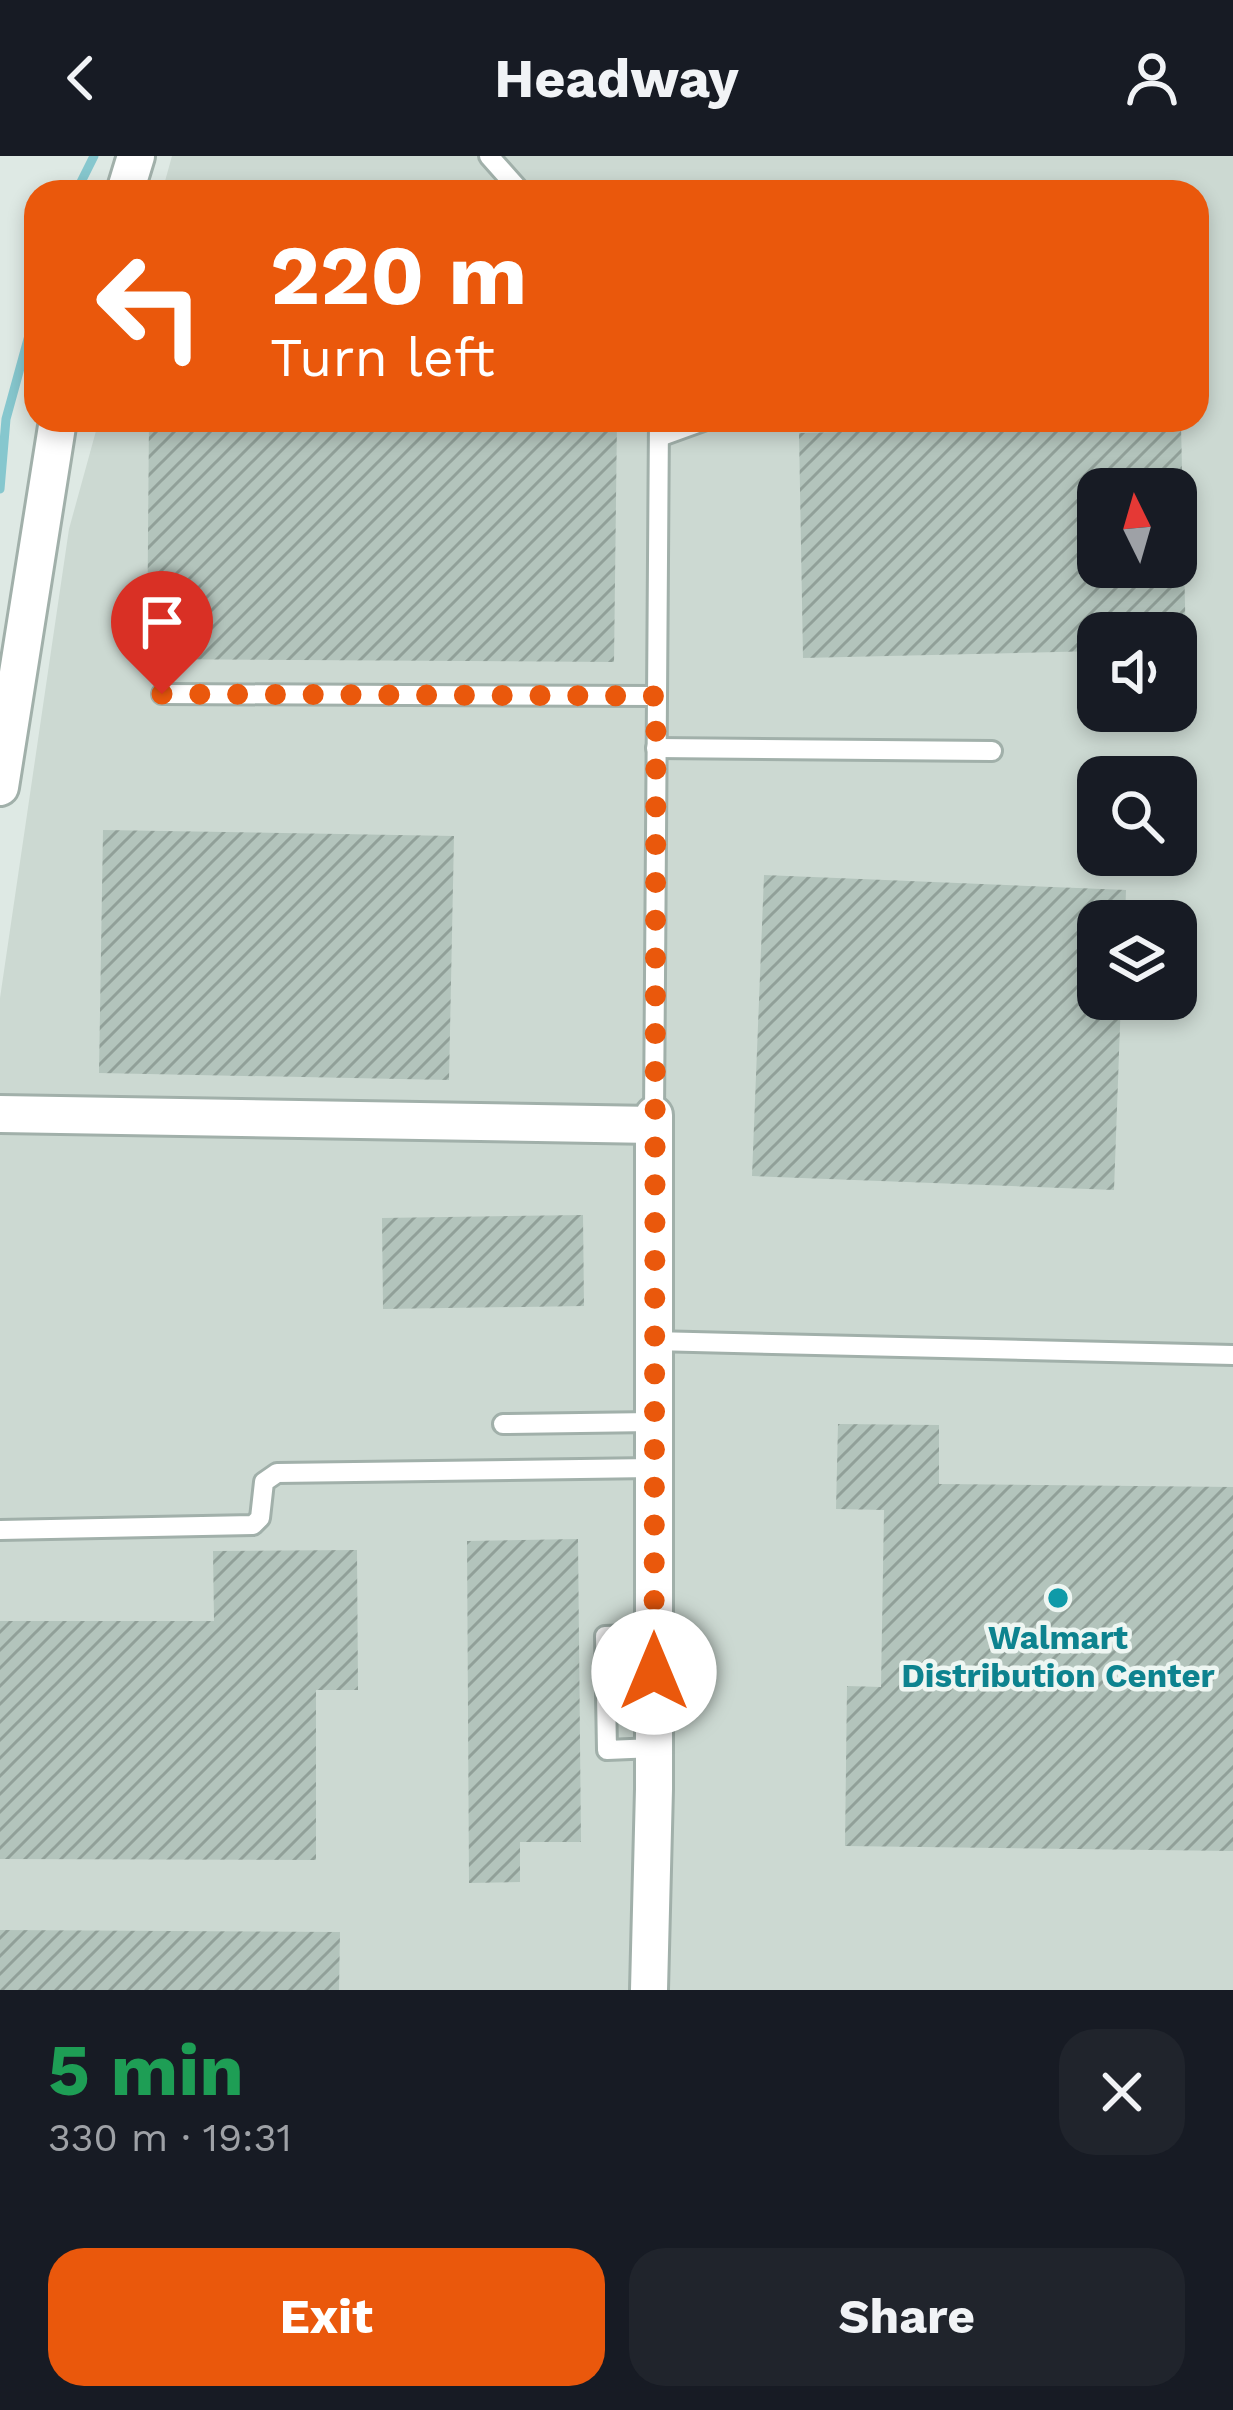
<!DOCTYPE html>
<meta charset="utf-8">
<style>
:root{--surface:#171b24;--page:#20242c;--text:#f1f3f6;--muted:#9ea1a6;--accent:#ea580c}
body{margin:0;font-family:"Work Sans",sans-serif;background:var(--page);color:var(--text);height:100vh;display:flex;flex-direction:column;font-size:45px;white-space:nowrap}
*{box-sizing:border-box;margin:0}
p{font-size:39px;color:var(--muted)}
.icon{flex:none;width:66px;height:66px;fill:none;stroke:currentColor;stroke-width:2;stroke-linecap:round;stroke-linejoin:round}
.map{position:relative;height:1834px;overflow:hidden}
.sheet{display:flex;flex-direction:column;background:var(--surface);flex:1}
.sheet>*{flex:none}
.top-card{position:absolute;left:24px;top:24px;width:1185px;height:252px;border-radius:36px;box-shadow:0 6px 18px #0003;background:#ea580c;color:#fff;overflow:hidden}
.needle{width:78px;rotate:355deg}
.tools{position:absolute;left:1077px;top:312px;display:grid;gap:24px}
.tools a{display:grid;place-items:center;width:120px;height:120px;border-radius:24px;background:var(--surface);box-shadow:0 6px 18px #0003;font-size:60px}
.pin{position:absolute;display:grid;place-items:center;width:102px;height:102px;color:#fff;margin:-123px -51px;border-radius:50% 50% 50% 0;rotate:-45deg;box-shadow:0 0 12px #0007}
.pin .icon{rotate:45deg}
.me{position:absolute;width:132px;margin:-66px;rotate:0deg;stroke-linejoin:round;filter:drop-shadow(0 0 9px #0008)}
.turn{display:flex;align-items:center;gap:42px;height:252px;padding:0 48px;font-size:54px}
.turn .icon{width:156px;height:156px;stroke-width:2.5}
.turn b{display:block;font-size:84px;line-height:102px}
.round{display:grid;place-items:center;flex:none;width:126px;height:126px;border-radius:36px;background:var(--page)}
.headline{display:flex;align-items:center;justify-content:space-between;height:204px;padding:0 48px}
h1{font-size:72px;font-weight:700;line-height:90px;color:#1e9e55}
.primary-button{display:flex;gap:24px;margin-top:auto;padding:24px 48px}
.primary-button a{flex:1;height:138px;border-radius:36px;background:var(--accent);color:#fff;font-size:48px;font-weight:700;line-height:138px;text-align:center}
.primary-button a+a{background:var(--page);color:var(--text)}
header{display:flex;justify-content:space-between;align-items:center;height:156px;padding:0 48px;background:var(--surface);font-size:54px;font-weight:700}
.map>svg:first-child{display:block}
.built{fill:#ccd9d2;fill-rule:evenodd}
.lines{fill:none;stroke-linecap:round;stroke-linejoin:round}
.stream{stroke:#86c7ce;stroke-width:9}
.building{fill:url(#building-hatch);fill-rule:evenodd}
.service-casing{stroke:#a1b0aa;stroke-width:24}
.minor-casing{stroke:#a1b0aa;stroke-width:42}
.service{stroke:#fff;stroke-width:18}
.minor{stroke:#fff;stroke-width:36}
.route{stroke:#ea580c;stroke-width:21;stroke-dasharray:0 37.8}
.culture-dot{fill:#0f9aa8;stroke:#eef6f2;stroke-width:4.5}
.labels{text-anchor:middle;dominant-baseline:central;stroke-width:9;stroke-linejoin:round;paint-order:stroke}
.culture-label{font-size:33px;font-weight:bold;fill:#0d838f;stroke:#eef6f2}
</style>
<header><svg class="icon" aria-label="back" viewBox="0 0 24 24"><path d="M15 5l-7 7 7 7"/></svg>Headway<svg class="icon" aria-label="person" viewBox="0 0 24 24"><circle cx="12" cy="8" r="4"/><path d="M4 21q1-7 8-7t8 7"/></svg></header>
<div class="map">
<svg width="1233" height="1834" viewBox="0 0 1233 1834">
<defs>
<pattern id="building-hatch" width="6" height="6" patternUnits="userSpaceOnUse" patternTransform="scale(3)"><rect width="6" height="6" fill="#b3c4bc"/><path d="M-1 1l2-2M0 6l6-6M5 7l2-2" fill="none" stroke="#91a099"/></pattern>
</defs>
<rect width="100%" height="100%" fill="#dee9e4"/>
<!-- built -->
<path class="built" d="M172 0H1233V1834H0V842L69 373 99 264H1197V36H162ZM1098 333H1176V411H1098ZM1098 477H1176V555H1098ZM1098 621H1176V699H1098ZM1098 765H1176V843H1098Z"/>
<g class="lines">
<!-- stream -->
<g class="stream">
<path d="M76 36 94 0"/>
<path d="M0 333 6 263 36 154"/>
</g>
</g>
<!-- building -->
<g class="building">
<path d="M149 264H617L614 506 147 503Z"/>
<path d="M1181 268 1186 493H1176V477H1098V495L803 502 799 277ZM1098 333H1176V411H1098Z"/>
<path d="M103 674 454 680 449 924 99 917Z"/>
<path d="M764 719 1126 734 1125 765H1098V843H1121L1114 1034 752 1020Z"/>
<path d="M583 1059 584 1150 383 1153 382 1062Z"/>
<path d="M838 1268 939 1269V1328L1233 1331V1695L845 1690 847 1530 881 1531 884 1354 836 1353Z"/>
<path d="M578 1383 581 1686H520V1726L469 1727 467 1385Z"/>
<path d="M357 1394 358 1534H316V1704L0 1703V1465H214L213 1395Z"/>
<path d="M0 1774 340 1776 339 1834H0Z"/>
</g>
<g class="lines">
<!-- service casing -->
<g class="service-casing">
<g id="service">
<path d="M489 0 521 36"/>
<path d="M659 281 706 264"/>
<path d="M162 538 656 540"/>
<path d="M656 592 992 595"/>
<path d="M654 959 659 264"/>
<path d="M653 1185 1233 1199"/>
<path d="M503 1268 653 1266"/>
<path d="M0 1374 253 1369 260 1362 264 1326 277 1317 653 1312"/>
<path d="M654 1478 605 1480 607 1594 654 1592"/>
</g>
</g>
<!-- minor casing -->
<g class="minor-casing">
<g id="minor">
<path d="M125 36 136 0"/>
<path d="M0 631 58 264"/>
<path d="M0 958 654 969"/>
<path d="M649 1834 654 1633V959"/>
</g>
</g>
<!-- service -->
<use href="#service" class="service"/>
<!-- minor -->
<use href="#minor" class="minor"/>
</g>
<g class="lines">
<!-- route -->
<path class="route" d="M162 538 656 540 654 1516"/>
</g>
<!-- markers -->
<circle class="culture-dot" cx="1058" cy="1442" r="12"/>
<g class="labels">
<!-- culture labels -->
<g class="culture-label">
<text x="1058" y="1481">Walmart<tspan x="1058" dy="38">Distribution Center</tspan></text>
</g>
</g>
</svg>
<div class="tools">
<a><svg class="needle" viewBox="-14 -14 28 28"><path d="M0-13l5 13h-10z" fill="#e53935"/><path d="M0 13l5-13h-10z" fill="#9ea1a6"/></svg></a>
<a><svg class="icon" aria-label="sound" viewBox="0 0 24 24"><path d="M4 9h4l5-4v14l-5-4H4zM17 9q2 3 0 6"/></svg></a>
<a><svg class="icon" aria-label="search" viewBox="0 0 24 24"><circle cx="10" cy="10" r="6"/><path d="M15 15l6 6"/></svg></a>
<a><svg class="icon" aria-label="layers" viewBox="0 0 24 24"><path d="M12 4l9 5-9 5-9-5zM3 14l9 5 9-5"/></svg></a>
</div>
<div class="pin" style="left:162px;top:538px;background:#d93025"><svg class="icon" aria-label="arrive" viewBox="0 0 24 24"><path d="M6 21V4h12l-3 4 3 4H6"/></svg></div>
<svg class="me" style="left:654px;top:1516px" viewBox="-20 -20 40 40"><circle r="19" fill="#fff"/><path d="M0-13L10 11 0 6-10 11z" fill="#ea580c"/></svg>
<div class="top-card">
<div class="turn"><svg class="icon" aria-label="left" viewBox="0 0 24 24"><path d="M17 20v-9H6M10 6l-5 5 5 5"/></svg><div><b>220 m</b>Turn left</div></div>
</div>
</div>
<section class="sheet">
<div class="headline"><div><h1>5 min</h1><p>330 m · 19:31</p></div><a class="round"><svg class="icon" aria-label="close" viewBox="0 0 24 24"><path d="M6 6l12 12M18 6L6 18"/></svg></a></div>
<div class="primary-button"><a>Exit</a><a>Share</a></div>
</section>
